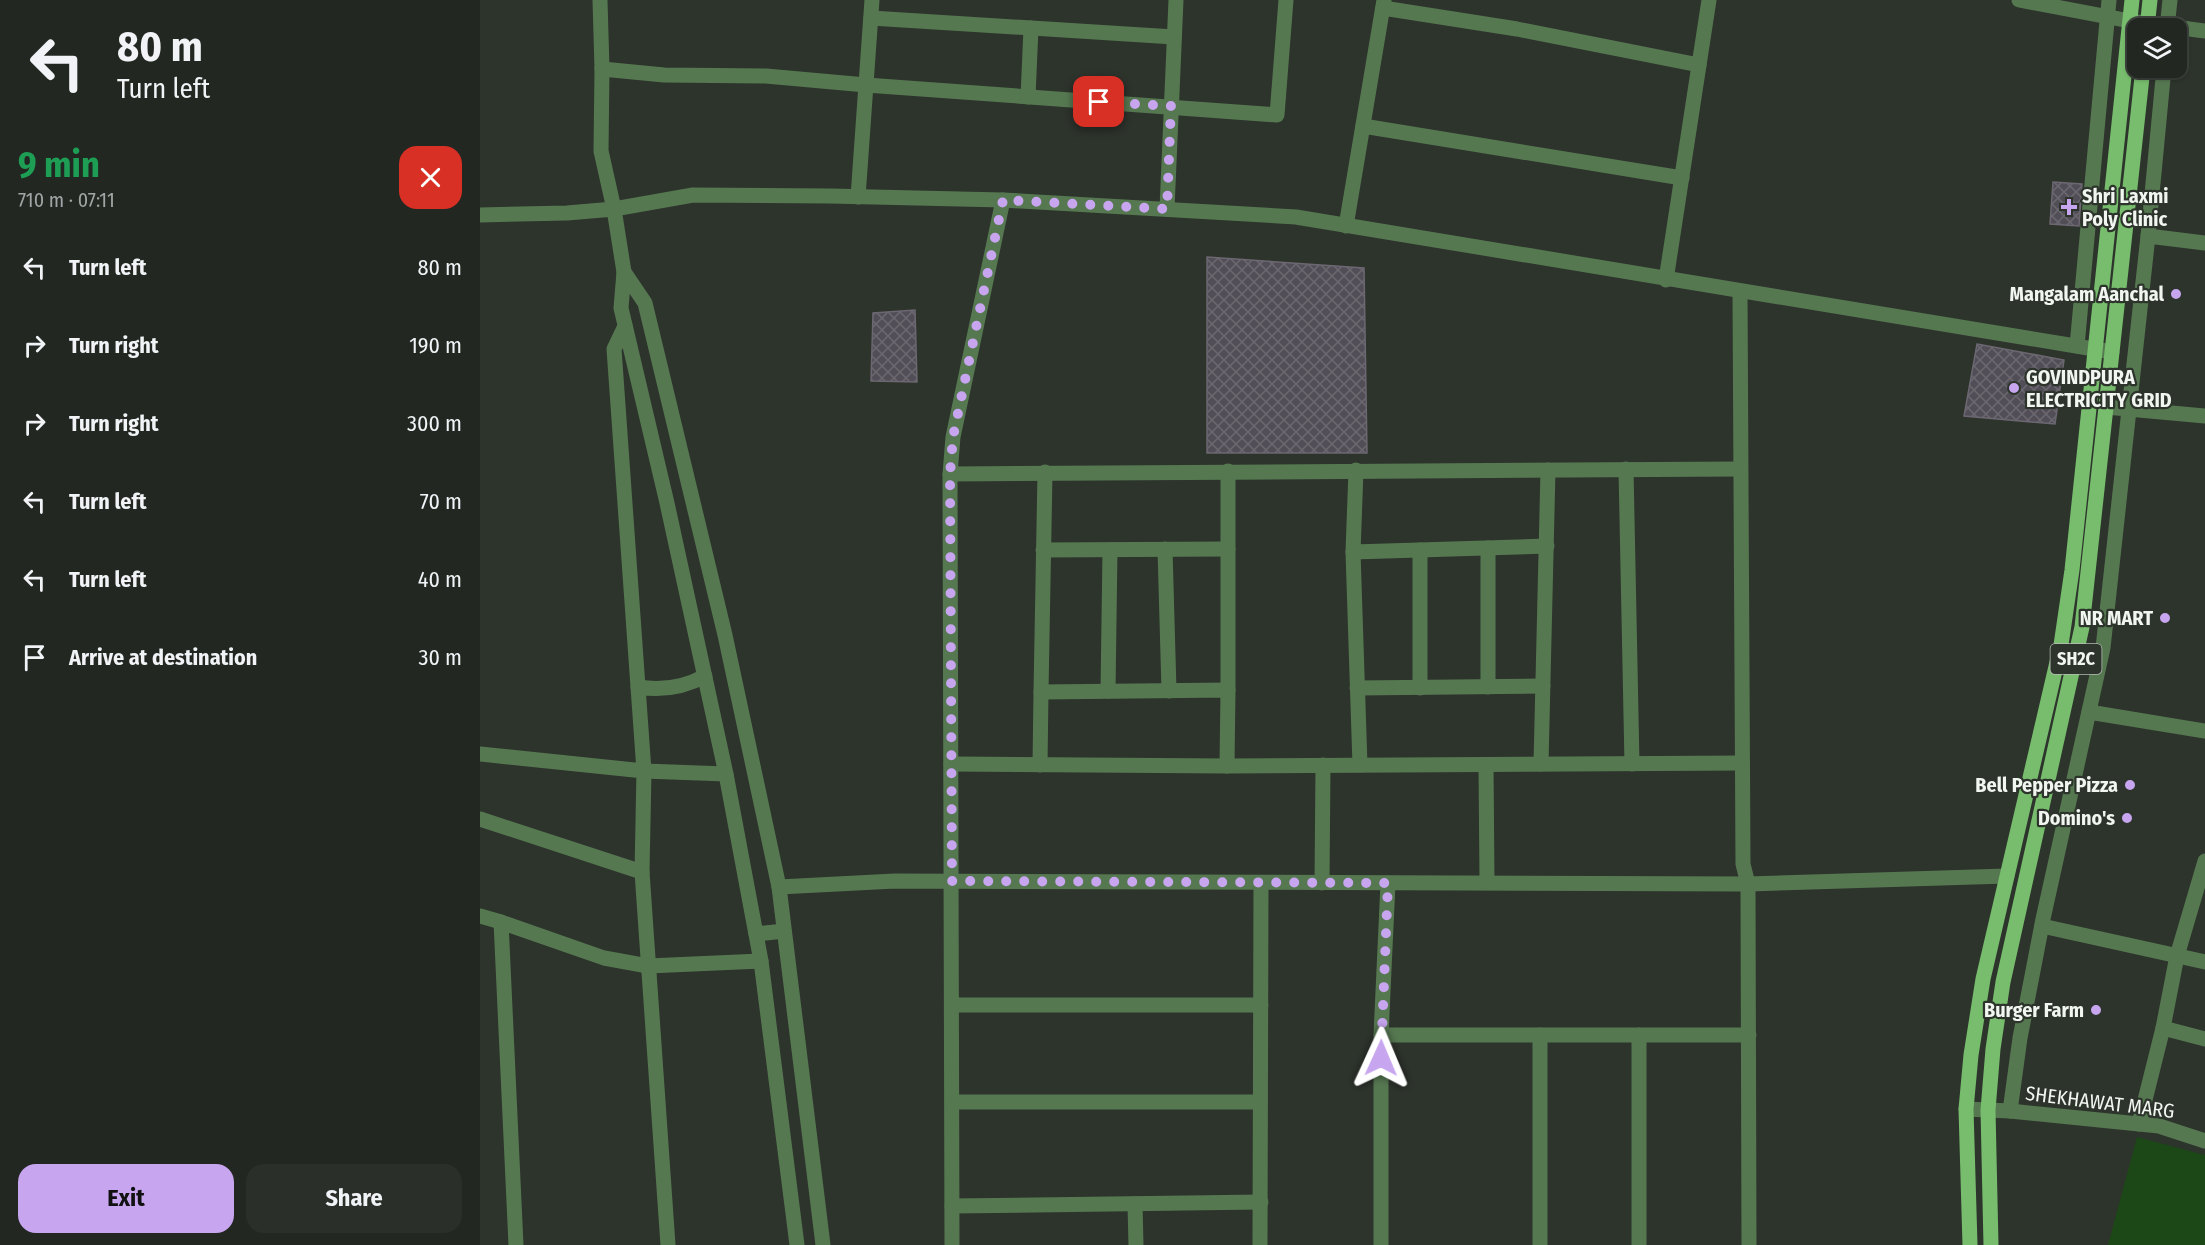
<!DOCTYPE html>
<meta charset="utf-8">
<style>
:root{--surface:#222721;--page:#2a2f2a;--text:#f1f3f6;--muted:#a2a5a5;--line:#3f443f;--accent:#c7a6ef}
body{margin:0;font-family:"Fira Sans Condensed",sans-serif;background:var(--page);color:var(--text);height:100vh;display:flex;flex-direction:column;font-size:22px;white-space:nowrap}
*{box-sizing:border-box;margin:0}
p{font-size:20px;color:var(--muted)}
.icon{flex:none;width:33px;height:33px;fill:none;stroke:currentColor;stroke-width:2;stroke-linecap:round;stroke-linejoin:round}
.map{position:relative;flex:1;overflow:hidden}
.panel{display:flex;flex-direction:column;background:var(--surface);width:480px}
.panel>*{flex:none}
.hud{background:#222721;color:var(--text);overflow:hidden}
.controls{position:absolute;left:1647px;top:18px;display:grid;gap:12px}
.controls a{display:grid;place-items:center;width:60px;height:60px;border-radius:12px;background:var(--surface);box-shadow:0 2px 4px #0004,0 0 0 2px var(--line);font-size:30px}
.pin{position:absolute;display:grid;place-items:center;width:51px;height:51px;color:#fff;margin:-26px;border-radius:12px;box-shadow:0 3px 9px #0006}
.me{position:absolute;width:66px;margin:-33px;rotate:1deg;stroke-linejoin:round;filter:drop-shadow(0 0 4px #0008)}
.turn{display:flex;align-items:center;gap:21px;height:126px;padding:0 18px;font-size:27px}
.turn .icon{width:78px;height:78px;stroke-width:2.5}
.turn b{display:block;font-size:42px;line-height:51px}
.round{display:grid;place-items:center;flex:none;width:63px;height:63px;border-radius:18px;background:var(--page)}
.summary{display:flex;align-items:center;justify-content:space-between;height:102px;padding:0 18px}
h1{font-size:36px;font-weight:700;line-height:45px;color:#1e9e55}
.primary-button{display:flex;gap:12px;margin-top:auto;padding:12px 18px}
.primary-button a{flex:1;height:69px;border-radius:18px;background:var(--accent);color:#111;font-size:24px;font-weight:700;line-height:69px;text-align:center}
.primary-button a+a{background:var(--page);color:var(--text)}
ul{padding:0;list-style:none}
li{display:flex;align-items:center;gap:18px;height:78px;padding:0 18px}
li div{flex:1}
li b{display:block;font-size:22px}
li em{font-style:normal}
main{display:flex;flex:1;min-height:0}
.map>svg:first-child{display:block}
.green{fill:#1c4716}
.building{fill:url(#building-cross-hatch);stroke:#6c6771;stroke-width:1.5}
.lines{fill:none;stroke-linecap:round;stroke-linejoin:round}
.street{stroke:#567851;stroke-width:15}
.primary{stroke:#77bd6d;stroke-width:15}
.route{stroke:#c7a6ef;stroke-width:10;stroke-dasharray:0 18}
.poi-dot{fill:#c7a6ef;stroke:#2d342c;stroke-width:2}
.labels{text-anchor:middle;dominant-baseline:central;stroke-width:4.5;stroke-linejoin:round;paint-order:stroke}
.shield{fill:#2d342c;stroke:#b6bcb5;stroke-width:1.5}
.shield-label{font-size:18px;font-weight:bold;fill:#f1f6f0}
.poi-label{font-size:20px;font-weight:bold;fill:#f1f6f0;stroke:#2d342c;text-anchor:end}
.street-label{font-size:20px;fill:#f1f6f0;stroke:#2d342c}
</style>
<main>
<section class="panel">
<div class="hud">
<div class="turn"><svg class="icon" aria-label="left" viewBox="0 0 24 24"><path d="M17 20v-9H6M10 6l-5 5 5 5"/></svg><div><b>80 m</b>Turn left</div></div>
</div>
<div class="summary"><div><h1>9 min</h1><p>710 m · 07:11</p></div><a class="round" style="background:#d93025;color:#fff"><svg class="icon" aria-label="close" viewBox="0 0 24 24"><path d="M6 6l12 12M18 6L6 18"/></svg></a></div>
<ul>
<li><svg class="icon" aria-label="left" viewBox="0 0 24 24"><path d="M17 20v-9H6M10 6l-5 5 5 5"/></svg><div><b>Turn left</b></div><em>80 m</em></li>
<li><svg class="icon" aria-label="right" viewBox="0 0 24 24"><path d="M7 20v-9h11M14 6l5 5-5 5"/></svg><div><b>Turn right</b></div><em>190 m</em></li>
<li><svg class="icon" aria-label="right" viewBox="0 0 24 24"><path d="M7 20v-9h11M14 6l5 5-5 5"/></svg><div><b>Turn right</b></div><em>300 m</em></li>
<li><svg class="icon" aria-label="left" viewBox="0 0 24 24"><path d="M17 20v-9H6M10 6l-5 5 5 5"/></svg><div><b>Turn left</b></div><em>70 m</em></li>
<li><svg class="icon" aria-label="left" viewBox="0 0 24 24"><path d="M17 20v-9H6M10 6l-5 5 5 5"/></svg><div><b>Turn left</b></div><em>40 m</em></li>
<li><svg class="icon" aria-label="arrive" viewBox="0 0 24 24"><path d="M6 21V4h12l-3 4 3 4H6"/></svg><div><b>Arrive at destination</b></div><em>30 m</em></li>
</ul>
<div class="primary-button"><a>Exit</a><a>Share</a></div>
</section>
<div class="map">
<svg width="1725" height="1245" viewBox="0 0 1725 1245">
<defs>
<pattern id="building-cross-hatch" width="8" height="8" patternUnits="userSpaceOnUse" patternTransform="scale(1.5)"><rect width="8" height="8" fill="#524e57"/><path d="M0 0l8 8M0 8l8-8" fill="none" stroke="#6b686f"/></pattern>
</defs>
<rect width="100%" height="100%" fill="#2d342c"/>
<!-- green -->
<path class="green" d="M1657 1137 1725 1155V1245H1628Z"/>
<!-- building -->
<g class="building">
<path d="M1573 182 1602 184 1599 226 1570 224Z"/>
<path d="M727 257 884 268 887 453H727Z"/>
<path d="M435 310 437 382 391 381 393 313Z"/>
<path d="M1497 344 1584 360 1575 424 1484 416Z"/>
</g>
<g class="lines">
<!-- street -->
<g class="street">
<path d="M120 0 122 69 121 151 134 209 213 195 350 196 523 200 816 217 1632 352"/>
<path d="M1539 0 1650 21 1725 31"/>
<path d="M903 8 1037 29 1219 65"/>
<path d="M391 18 694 37"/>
<path d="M1687 28 1690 0"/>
<path d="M122 69 184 75 286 76 386 85 797 115 806 0"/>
<path d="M548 97 551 28"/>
<path d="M883 126 1202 178"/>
<path d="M378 197 392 0"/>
<path d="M687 209 696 0"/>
<path d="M0 215 87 213 134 209 144 272"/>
<path d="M866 226 904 0"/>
<path d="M1668 236 1725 243"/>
<path d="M1186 280 1229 0"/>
<path d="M1260 292 1263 864 1268 884 1269 1245"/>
<path d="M145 326 134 349 164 771 162 872 188 1245"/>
<path d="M1597 346 1629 0"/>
<path d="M1626 407 1725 416"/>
<path d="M1146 469 1152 764"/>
<path d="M876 470 873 552 1067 546"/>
<path d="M565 472 561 692 748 690 747 766"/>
<path d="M470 474 473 437 523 200"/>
<path d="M685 549 689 691"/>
<path d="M563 550 748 549"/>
<path d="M940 550V688"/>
<path d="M873 552 880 765"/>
<path d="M158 687C182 691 203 688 225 676"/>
<path d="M1008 687V548"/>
<path d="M877 688 1063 686"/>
<path d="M748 690V471"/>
<path d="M628 691 630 550"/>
<path d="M1609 712 1725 731"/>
<path d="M0 754 164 771 246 774"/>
<path d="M471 764 747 766 1262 763"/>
<path d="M1061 764 1068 470"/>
<path d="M560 765 561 692"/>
<path d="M1006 765 1007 881"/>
<path d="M0 819 162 872"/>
<path d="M842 883 843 765"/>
<path d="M299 887 415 881 1268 884 1527 876"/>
<path d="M0 916 21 922 124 958 168 966 281 961"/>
<path d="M21 922 36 1245"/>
<path d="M1562 926 1725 962"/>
<path d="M276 934 304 931"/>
<path d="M472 1005H781"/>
<path d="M1683 1028 1725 1039"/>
<path d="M901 1035 908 883"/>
<path d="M1060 1035V1245"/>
<path d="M472 1102H780"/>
<path d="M1486 1109 1530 1111 1679 1126 1725 1141"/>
<path d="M1530 1111 1540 1038 1563 919 1623 648 1668 236 1684 68"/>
<path d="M1659 1124 1683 1028 1697 956 1725 861"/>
<path d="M655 1204 656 1245"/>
<path d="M472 1206 781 1202"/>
<path d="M317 1245 281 961 246 774 187 503 141 308 144 272 165 303 245 635 299 887 343 1245"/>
<path d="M472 1245 470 474 1260 469"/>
<path d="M780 1245 781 883"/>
<path d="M901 1245V1035H1269"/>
<path d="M1159 1245V1035"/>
</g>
<!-- primary -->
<g class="primary">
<path d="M1667 28 1670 0"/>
<path d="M1490 1245 1486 1109 1491 1055 1503 979 1581 645 1592 570 1652 0"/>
<path d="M1511 1245 1508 1110 1513 1049 1523 982 1602 627 1663 68"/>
</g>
</g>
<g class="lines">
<!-- route -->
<path class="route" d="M619 102 691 106 687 209 523 200 473 437 470 474 472 881 908 883 901 1058"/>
</g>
<!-- markers -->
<g class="poi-dot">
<path d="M1586 198h6v6h6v6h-6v6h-6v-6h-6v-6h6z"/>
<circle cx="1696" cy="294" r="6"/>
<circle cx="1534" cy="388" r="6"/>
<circle cx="1685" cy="618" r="6"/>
<circle cx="1650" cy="785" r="6"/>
<circle cx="1647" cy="818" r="6"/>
<circle cx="1616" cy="1010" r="6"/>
</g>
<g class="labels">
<!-- shield labels -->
<rect class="shield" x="1570.5" y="644" width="51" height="30" rx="4.5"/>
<g class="shield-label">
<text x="1596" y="659">SH2C</text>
</g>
<!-- poi labels -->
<g class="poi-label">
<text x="1602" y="196" text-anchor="start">Shri Laxmi<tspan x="1602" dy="23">Poly Clinic</tspan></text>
<text x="1684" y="294">Mangalam Aanchal</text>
<text x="1546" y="377" text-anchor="start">GOVINDPURA<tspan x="1546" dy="23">ELECTRICITY GRID</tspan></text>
<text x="1673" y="618">NR MART</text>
<text x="1638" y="785">Bell Pepper Pizza</text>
<text x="1635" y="818">Domino's</text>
<text x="1604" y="1010">Burger Farm</text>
</g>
<!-- street labels -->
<g class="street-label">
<text transform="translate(1620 1102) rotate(7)">SHEKHAWAT MARG</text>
</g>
</g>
</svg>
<div class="controls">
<a><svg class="icon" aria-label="layers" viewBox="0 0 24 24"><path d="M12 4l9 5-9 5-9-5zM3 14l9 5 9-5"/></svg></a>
</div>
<div class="pin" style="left:619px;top:102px;background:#d93025"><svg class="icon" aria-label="arrive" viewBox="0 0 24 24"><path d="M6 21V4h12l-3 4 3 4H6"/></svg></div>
<svg class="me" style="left:901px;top:1058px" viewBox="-20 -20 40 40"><path d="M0-17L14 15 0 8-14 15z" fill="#c7a6ef" stroke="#fff" stroke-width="4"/></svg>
</div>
</main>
